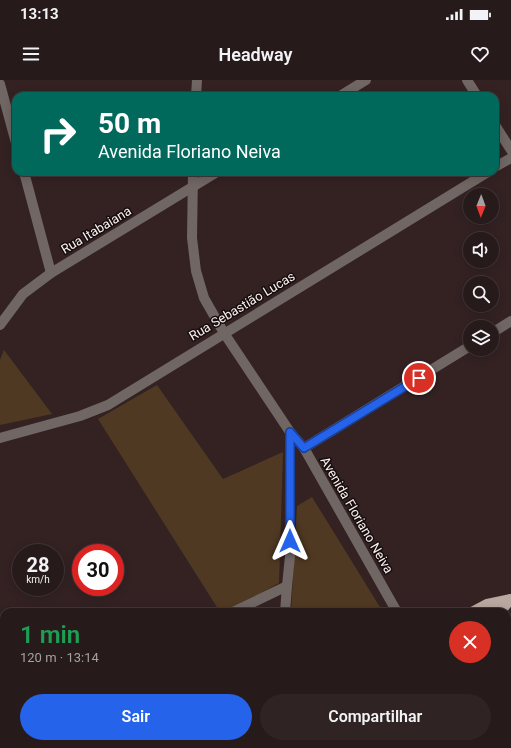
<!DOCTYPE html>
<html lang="pt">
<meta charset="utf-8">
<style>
:root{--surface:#271a1a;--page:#2f2323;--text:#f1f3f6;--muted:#a4a1a2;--line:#433839;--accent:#2563eb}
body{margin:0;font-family:Roboto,sans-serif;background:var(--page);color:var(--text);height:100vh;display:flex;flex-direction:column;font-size:15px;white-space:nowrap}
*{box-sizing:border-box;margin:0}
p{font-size:13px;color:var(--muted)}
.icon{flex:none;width:22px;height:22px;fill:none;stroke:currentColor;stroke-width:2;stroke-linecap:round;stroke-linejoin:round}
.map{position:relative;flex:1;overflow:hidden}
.sheet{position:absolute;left:0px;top:528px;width:511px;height:140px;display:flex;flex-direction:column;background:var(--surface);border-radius:12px 12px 0 0;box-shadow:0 2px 10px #0003,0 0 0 1px var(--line)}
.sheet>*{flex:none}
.guide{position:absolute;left:12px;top:12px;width:487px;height:84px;border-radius:12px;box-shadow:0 2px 10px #0003,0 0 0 1px var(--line);background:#00695c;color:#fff;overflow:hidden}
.needle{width:26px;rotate:181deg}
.fabs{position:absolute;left:463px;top:108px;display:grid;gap:8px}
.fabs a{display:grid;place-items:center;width:36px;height:36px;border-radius:50%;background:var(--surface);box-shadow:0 2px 10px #0003,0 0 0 1px var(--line);font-size:20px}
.speed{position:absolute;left:12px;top:464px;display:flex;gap:8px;font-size:20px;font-weight:700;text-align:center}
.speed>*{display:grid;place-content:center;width:52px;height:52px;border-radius:50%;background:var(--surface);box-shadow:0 2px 10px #0003,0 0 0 1px var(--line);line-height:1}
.speed small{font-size:10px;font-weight:400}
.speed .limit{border:6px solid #d22;background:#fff;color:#111}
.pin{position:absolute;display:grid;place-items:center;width:34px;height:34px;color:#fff;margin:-17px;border:2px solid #fff;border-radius:50%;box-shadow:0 1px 4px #0007}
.me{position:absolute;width:44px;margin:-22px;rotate:0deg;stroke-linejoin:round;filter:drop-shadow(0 0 3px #0008)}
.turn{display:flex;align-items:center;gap:14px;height:84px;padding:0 20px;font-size:18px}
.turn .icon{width:52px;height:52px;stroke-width:2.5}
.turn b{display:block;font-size:28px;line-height:34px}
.round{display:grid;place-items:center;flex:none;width:42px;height:42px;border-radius:21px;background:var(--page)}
.overview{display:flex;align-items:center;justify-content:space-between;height:68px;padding:0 20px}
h1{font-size:24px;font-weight:600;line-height:30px;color:#1e9e55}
.button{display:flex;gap:8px;margin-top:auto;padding:8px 20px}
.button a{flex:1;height:46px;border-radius:24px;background:var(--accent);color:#fff;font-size:16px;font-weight:600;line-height:46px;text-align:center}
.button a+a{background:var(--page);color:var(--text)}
.status{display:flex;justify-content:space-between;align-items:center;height:28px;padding:0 20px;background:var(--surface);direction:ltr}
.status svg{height:11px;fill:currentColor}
header{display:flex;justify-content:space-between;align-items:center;height:52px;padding:0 20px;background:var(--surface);font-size:18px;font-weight:600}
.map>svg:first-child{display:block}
.park{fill:#4f3922}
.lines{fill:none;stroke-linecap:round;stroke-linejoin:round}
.street{stroke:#706764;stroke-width:10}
.primary{stroke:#b9a7a0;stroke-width:10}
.route-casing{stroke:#184099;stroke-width:10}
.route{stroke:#2563eb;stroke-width:7}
.labels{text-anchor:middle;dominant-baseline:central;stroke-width:3;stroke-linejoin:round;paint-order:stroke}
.street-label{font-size:13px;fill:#fcf0f0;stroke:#160e0e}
</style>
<div class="status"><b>13:13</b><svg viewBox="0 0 49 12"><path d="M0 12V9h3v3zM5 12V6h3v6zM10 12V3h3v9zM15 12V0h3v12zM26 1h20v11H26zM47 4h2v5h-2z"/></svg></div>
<header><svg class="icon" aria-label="menu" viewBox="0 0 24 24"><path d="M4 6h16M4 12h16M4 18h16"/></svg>Headway<svg class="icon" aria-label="heart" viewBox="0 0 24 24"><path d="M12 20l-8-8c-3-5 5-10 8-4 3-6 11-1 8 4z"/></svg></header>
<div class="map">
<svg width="511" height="668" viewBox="0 0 511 668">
<rect width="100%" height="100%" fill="#342223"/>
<!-- park -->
<g class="park">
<path d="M4 270 52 334 0 345V280Z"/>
<path d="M157 305 223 399 283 372 279 503 226 532H220L98 339Z"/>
<path d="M312 417 383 532H291L297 426Z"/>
</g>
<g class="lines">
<!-- street -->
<g class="street">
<path d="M467 0 477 16"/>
<path d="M0 4 16 63"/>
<path d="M196 16 197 0"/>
<path d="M340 16 366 0"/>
<path d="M495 45 511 70"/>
<path d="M495 87 511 78"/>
<path d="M24 92 51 193"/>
<path d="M193 92 192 158 196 191 204 218 224 253 290 352 304 368 397 532"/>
<path d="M0 245 23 214 51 193 217 92"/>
<path d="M492 253 511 241"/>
<path d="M0 358 80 336 108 325 488 92"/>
<path d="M304 368 470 266"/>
<path d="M233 532 287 506"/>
<path d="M285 532 287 506 290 476V352"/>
<path d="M507 539 511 540"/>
<path d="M0 621 4 630"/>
<path d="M0 647 4 645"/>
<path d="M21 664 23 668"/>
</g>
<!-- primary -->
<g class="primary">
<path d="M472 532 487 524 511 519"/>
<path d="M500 532 511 519"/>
<path d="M241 668 248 664"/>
<path d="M275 668 282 664"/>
</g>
</g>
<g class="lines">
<!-- route casing -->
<g class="route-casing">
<path id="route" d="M290 461V352L304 368 419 298"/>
</g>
<!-- route -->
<use href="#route" class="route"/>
</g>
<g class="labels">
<!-- street labels -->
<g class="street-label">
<text transform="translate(96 150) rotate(-31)">Rua Itabaiana</text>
<text transform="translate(242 226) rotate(-31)">Rua Sebastião Lucas</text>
<text transform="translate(357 435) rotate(60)">Avenida Floriano Neiva</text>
</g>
</g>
</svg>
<div class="fabs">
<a><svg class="needle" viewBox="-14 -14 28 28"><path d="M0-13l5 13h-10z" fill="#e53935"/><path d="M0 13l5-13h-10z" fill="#a4a1a2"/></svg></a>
<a><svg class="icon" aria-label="sound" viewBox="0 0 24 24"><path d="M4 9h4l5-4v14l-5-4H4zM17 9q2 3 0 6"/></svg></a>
<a><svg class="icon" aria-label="search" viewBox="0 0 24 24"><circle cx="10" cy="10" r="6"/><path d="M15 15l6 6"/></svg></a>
<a><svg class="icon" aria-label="layers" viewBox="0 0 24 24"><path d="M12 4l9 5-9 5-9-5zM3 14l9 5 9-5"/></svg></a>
</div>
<div class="speed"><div>28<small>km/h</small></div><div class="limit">30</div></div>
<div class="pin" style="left:419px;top:298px;background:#d93025"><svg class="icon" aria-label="arrive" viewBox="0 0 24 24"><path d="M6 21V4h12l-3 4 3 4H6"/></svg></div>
<svg class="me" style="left:290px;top:461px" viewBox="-20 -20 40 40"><path d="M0-17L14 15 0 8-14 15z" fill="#2563eb" stroke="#fff" stroke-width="4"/></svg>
<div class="guide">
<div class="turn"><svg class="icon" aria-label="right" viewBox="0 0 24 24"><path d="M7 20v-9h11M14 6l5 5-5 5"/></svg><div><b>50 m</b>Avenida Floriano Neiva</div></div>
</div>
<section class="sheet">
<div class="overview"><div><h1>1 min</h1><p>120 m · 13:14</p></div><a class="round" style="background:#d93025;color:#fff"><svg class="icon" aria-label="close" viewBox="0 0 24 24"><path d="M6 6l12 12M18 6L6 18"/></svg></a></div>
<div class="button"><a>Sair</a><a>Compartilhar</a></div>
</section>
</div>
